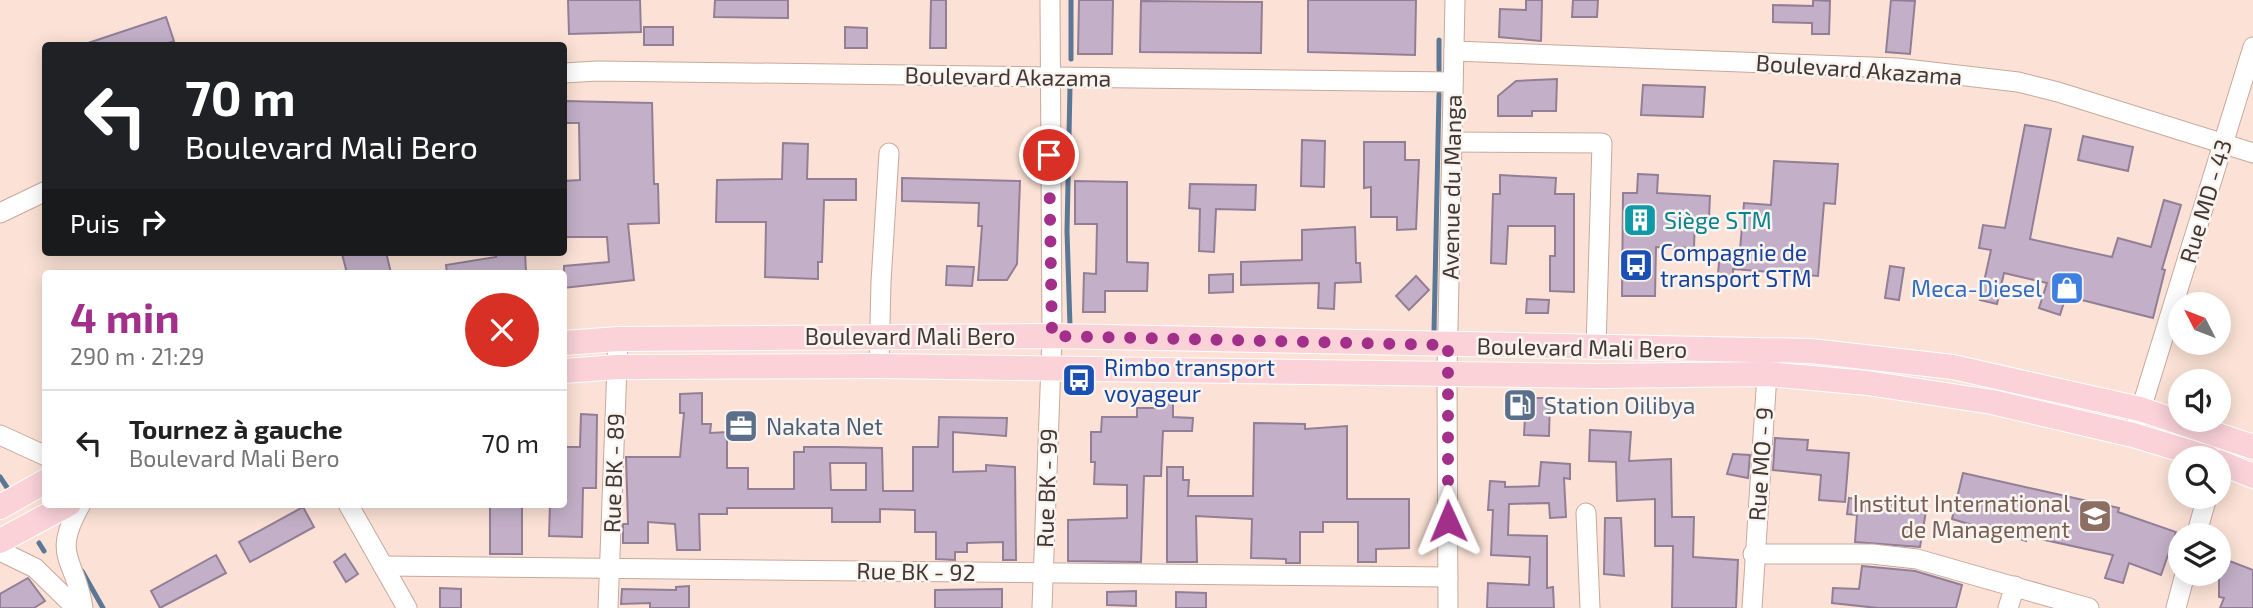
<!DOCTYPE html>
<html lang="fr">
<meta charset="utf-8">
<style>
:root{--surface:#fff;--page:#f2f2f2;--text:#222;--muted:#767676;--line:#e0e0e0;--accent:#a22f8a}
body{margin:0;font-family:"Exo 2",sans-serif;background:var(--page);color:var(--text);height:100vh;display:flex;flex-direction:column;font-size:26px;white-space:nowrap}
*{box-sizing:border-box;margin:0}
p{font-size:23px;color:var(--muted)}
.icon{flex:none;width:38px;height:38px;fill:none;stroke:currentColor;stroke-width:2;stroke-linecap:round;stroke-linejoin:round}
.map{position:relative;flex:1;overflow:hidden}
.side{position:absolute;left:42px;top:270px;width:525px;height:238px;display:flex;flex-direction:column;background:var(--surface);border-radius:7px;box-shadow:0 4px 18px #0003}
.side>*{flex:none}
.banner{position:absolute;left:42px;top:42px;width:525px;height:214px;border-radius:7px;box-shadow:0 4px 18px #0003;background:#202124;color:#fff;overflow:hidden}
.needle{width:46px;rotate:312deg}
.controls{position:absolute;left:2168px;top:292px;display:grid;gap:14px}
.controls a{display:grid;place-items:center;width:63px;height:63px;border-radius:50%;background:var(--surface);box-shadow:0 4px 18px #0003;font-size:35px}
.pin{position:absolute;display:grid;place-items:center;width:60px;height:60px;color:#fff;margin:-30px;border:4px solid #fff;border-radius:50%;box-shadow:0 2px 7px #0007}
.me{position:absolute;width:77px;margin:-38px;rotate:359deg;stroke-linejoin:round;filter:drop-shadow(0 0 5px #0008)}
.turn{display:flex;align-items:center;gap:24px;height:147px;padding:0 28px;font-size:32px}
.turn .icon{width:91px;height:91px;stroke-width:2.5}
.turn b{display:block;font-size:49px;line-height:60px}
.then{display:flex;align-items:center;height:66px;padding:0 28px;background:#0003;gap:14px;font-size:26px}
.round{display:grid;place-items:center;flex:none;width:74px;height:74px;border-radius:37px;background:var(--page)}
.headline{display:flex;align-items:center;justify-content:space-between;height:119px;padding:0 28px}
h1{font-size:42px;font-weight:700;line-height:52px;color:var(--accent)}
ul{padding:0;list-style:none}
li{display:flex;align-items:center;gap:21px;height:105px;padding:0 28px;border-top:2px solid var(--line)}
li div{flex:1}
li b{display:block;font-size:26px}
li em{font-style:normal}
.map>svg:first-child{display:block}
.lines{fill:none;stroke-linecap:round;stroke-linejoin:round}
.stream{stroke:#5a7796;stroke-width:5}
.building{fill:#c3b0c8;stroke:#927f96;stroke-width:2;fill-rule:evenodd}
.minor-casing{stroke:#c7a99b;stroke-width:21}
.major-casing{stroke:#fff;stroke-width:26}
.minor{stroke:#fff;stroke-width:19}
.major{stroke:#fad2d8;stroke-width:24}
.route{stroke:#a22f8a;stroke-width:12;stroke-dasharray:0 21.6}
.labels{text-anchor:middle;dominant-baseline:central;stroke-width:5;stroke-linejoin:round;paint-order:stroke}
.street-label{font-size:23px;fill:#433731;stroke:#faf4f1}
.culture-label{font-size:23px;fill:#0d838f;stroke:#faf4f1;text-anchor:start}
.transit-label{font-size:23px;fill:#164399;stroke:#faf4f1;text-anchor:start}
.shop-label{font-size:23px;fill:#366cbe;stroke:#faf4f1;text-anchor:end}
.service-label{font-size:23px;fill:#4e5e75;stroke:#faf4f1;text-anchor:start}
.education-label{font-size:23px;fill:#785e54;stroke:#faf4f1;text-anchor:end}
</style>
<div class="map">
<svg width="2253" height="608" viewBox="0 0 2253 608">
<rect width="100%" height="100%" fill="#fce2d6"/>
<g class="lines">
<!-- stream -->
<g class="stream">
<path d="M1071 59V0"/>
<path d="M1439 70V40"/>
<path d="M1070 87 1067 231 1070 326"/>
<path d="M1434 332 1439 94"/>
<path d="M0 477 8 489"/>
<path d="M39 543 44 551"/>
<path d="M82 571 103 608"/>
</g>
</g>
<!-- building -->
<g class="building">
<path d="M568 0H640L641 32 569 34Z"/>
<path d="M715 0H788V18L714 17Z"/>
<path d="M931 0H946V48H930Z"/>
<path d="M1079 0H1113L1112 54H1078Z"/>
<path d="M1308 0H1416L1415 55 1308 52Z"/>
<path d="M1526 0H1542L1541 41 1499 37 1500 9 1526 10Z"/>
<path d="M1573 0H1598L1597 17H1572Z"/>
<path d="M1813 0 1830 1 1829 34H1812V23L1773 22V5L1813 6Z"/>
<path d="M1891 0 1915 1 1910 54 1886 52Z"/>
<path d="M1141 1 1262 2 1261 53 1140 52Z"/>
<path d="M166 17 174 41 159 46H88V43Z"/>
<rect x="644" y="27" width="29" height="18"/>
<path d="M845 27 867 28V48H845Z"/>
<path d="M1557 79 1556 111H1532V116H1498V96L1516 81Z"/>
<path d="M1643 85 1705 87 1703 117 1641 115Z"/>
<path d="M564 101 652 103 654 184H658L659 223 628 224 634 280 564 288V266L609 262 607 237H564V181L580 180 579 123H564Z"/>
<path d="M2025 125 2051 129 2030 239 2112 257 2118 238 2151 247 2164 200 2181 205 2162 269 2165 270 2153 318 2066 296 2060 315 2039 308 2047 283 2004 273 1997 304 1980 300 1991 250 1979 248 1983 225 2005 228Z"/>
<path d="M2083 136 2133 147 2128 171 2078 160Z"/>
<path d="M1302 140 1325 141 1324 187 1301 186Z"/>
<path d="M1364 142H1405V160H1419L1416 229 1397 230V217H1371V187L1364 188Z"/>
<path d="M783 143 808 144 807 179H856V200H824L822 262H818V279L765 277 766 222H716L717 180 782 179Z"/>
<path d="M1774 161 1838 164 1835 204 1824 203 1818 276 1733 269V276L1718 275 1720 249 1740 250 1744 203 1771 205Z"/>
<path d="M1638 174 1658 175 1657 193 1710 196 1709 218 1695 217 1694 248 1656 247 1655 296H1622L1623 193H1637Z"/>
<path d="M1500 175 1556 178 1555 194H1574V292L1550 291V256H1555V226H1508L1506 264 1491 263 1493 194H1500Z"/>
<path d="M902 178 1020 181 1017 264 1007 280H978L982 226H978L979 203 902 201Z"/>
<path d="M1075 181 1127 182V262L1148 263 1147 291H1105V312H1083L1084 273 1096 274 1097 224H1075Z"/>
<path d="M1190 184 1256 185 1255 210 1216 209 1214 252 1199 251 1200 209 1189 208Z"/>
<path d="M1355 227 1356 263H1360L1361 282 1335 283 1334 309 1318 308 1319 283 1241 285V262L1302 260V230Z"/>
<path d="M350 252H386L391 273H347L342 254Z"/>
<path d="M496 252H525L526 273H447L446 265 496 257Z"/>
<path d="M947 266 974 267 972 286 946 285Z"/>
<path d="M1890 266 1904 268 1899 300 1885 298Z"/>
<path d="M1233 274V292L1209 293V275Z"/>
<path d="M1416 276 1429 290 1409 310 1396 296Z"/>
<path d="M1527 299 1549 300 1548 313H1526Z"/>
<path d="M702 393V424H711L710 433 727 432V468H748V489H794V452H804V447H836L882 448 883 491H913V447H938L939 417 1007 418 1006 436 953 432V472L986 471V465L1015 467 1016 560H1003V542L967 543V552H955V560L936 559V532H915V510L880 509V522H832V508H727V514H699L700 550H677L675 524 648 522V543H623V524H628L626 457H680L684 413H680V394ZM830 463H866V490H831Z"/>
<path d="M1526 398H1550L1549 436 1524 435Z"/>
<path d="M1160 402H1173V417L1193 418 1192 431H1163L1161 476H1144L1141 562 1068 561V520L1127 518V485L1094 484 1095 462H1091V432H1101L1102 417H1137V408H1160Z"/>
<path d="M581 414 597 415 596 488H583L582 537 549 536 550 504H564V447H580Z"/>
<path d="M1254 423 1305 424V429L1347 426V499H1409V548L1376 549V562H1358V522H1323V532H1300V563H1286V559L1251 558 1252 519 1196 516 1197 562H1167V467H1183V480H1189L1188 496H1253Z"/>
<path d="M1590 430 1631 432 1629 461 1671 459 1672 517H1694L1693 557 1738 560 1736 608H1672L1673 546H1655V499L1617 501 1616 462 1589 461Z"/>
<path d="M1775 438 1808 440 1807 450 1849 453 1845 502 1819 500 1821 475 1773 470Z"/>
<path d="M1733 454 1750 455 1748 478 1727 474Z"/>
<path d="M1541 462 1570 464V479L1564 478 1566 517 1550 518 1549 503 1509 504 1508 535 1547 536V588L1553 587 1554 608H1487L1488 583 1529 585 1530 557 1491 555 1493 510H1488L1490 481 1505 482V487L1539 486Z"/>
<path d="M1963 473 2119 508 2118 512 2176 532 2161 575 2129 563 2123 583 2105 578 2113 555 2027 536 2026 541 1952 519Z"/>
<path d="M1849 498 1926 511 1920 547 1855 542 1857 515 1847 514Z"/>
<rect x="490" y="504" width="32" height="50"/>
<path d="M303 507 314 527 250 562 239 542Z"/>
<path d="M1605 518H1621L1624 576 1604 574Z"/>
<path d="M345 554 358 574 346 582 334 562Z"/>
<path d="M216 555 226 573 160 608 151 591Z"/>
<path d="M2219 557 2253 570V608H2220L2224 598 2219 597Z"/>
<path d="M1862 566 1915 571 1962 585 1956 608H1878L1832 603 1833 588 1859 589Z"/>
<path d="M28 578 45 601 34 608H0V594Z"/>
<path d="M689 586V608H650V603L621 604 622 589 676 590V587Z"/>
<path d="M440 588 461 589V608H440Z"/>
<path d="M1002 589V608H935V590Z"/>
<path d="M1136 591V606L1107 605V592Z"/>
<path d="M1176 592 1206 593V608H1176Z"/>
</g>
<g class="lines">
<!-- minor casing -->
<g class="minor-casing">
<g id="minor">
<path d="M1454 51 1897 68 2018 82 2058 92 2253 153"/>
<path d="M564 73 597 71 1453 82"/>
<path d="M1452 142 1602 143 1596 348"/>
<path d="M0 213 46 191"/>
<path d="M879 366 881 282 889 153"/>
<path d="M0 435 46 456"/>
<path d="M2133 435 2253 47"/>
<path d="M81 504C50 558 76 558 83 608"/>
<path d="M348 504 407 608"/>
<path d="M1586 513 1590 608"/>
<path d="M2196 536 2207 497"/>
<path d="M0 551 35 568 76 608"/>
<path d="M1753 554H1872L1917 559 2089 608"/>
<path d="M383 566 1448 577"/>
<path d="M608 608 618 339"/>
<path d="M1042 608 1052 336 1050 0"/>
<path d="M1448 608 1447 374 1455 0"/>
<path d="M1752 608 1767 374"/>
<path d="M2008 608 2015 586"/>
<path d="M2176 608 2185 574"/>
</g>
</g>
<!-- major casing -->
<g class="major-casing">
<g id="major">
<path d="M564 343 618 339 1052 336 1811 351 1953 367 2140 409 2253 447"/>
<path d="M564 371 617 367 879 366 1598 376 1767 374 1867 383 1992 402 2133 435 2209 458"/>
<path d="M2219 462 2253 476"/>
<path d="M0 507 46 481"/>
<path d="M0 541 69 504"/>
</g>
</g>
<!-- minor -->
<use href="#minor" class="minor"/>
<!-- major -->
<use href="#major" class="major"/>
</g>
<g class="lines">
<!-- route -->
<path class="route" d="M1049 155 1052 336 1448 345V521"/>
</g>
<!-- icons -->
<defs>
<g id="building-square" transform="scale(1.75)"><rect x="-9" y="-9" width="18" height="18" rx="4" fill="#0f9aa8" stroke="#faf4f1"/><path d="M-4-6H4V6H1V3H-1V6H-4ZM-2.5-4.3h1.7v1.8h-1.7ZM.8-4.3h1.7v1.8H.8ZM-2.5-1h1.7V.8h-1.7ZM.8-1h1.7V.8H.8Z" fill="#fff"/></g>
<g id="bus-square" transform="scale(1.75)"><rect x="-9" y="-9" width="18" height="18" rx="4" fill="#1a4fb4" stroke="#faf4f1"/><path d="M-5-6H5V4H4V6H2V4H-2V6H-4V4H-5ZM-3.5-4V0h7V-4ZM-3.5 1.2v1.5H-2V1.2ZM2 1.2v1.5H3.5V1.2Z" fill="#fff"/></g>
<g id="shop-square" transform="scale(1.75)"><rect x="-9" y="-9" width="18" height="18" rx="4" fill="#3f7fe0" stroke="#faf4f1"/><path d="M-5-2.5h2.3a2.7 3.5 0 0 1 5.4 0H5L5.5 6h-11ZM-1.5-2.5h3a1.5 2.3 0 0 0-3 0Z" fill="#fff"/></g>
<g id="fuel-square" transform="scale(1.75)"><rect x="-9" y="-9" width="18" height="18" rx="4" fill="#5c6f8a" stroke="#faf4f1"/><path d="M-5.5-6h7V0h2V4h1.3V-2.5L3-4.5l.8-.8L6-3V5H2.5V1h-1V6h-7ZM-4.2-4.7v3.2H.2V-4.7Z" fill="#fff"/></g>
<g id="office-square" transform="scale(1.75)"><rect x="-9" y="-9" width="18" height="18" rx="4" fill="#5c6f8a" stroke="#faf4f1"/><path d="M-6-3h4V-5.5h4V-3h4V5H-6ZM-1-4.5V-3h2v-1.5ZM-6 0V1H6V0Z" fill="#fff"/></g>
<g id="university-square" transform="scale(1.75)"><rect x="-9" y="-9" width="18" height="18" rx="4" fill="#8d6e63" stroke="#faf4f1"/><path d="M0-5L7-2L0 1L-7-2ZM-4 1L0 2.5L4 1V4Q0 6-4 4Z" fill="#fff"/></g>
</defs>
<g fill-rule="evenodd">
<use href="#building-square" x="1640" y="220"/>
<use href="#bus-square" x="1636" y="265"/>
<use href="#shop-square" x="2067" y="288"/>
<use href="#bus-square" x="1079" y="380"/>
<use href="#fuel-square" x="1520" y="405"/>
<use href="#office-square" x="741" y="426"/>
<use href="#university-square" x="2095" y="516"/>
</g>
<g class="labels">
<!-- street labels -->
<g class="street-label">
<text transform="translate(1859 69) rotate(4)">Boulevard Akazama</text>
<text transform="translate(1008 76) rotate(1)">Boulevard Akazama</text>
<text transform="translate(1451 187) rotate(-89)">Avenue du Manga</text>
<text transform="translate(2205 201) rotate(-73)">Rue MD - 43</text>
<text x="910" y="336">Boulevard Mali Bero</text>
<text transform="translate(1582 347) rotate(1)">Boulevard Mali Bero</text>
<text transform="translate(1760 464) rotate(-86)">Rue MO - 9</text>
<text transform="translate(613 473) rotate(-88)">Rue BK - 89</text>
<text transform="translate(1046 488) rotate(-88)">Rue BK - 99</text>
<text transform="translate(916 571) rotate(1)">Rue BK - 92</text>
</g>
<!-- culture labels -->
<g class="culture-label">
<text x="1664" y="220">Siège STM</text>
</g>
<!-- transit labels -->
<g class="transit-label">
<text x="1660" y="252">Compagnie de<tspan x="1660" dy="26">transport STM</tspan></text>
<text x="1104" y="367">Rimbo transport<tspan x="1104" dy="26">voyageur</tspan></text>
</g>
<!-- shop labels -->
<g class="shop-label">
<text x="2042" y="288">Meca-Diesel</text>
</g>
<!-- service labels -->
<g class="service-label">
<text x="1544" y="405">Station Oilibya</text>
<text x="766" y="426">Nakata Net</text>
</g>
<!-- education labels -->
<g class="education-label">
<text x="2070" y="503">Institut International<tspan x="2070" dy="26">de Management</tspan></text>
</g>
</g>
</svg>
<div class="controls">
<a><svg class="needle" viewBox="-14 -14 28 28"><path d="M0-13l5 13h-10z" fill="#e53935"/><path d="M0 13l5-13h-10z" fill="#767676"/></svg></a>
<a><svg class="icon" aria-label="sound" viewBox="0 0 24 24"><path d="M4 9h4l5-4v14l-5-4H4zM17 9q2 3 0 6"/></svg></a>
<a><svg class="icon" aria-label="search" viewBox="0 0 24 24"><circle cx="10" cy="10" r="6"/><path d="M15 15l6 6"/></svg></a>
<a><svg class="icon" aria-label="layers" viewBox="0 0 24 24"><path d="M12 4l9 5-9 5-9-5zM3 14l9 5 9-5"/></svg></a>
</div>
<div class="pin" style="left:1049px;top:155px;background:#d93025"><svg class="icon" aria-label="arrive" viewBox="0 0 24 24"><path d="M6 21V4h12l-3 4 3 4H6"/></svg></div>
<svg class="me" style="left:1448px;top:521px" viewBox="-20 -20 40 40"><path d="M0-17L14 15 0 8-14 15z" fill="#a22f8a" stroke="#fff" stroke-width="4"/></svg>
<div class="banner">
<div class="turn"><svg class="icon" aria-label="left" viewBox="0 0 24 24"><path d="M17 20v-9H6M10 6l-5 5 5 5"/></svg><div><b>70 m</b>Boulevard Mali Bero</div></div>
<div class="then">Puis<svg class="icon" aria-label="right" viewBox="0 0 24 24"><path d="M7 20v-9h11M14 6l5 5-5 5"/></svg></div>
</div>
<section class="side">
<div class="headline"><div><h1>4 min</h1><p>290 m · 21:29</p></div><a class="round" style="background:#d93025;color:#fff"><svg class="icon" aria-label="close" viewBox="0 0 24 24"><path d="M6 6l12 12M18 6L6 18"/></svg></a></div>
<ul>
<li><svg class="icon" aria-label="left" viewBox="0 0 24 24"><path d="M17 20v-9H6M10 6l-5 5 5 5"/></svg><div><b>Tournez à gauche</b><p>Boulevard Mali Bero</p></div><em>70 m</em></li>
</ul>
</section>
</div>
